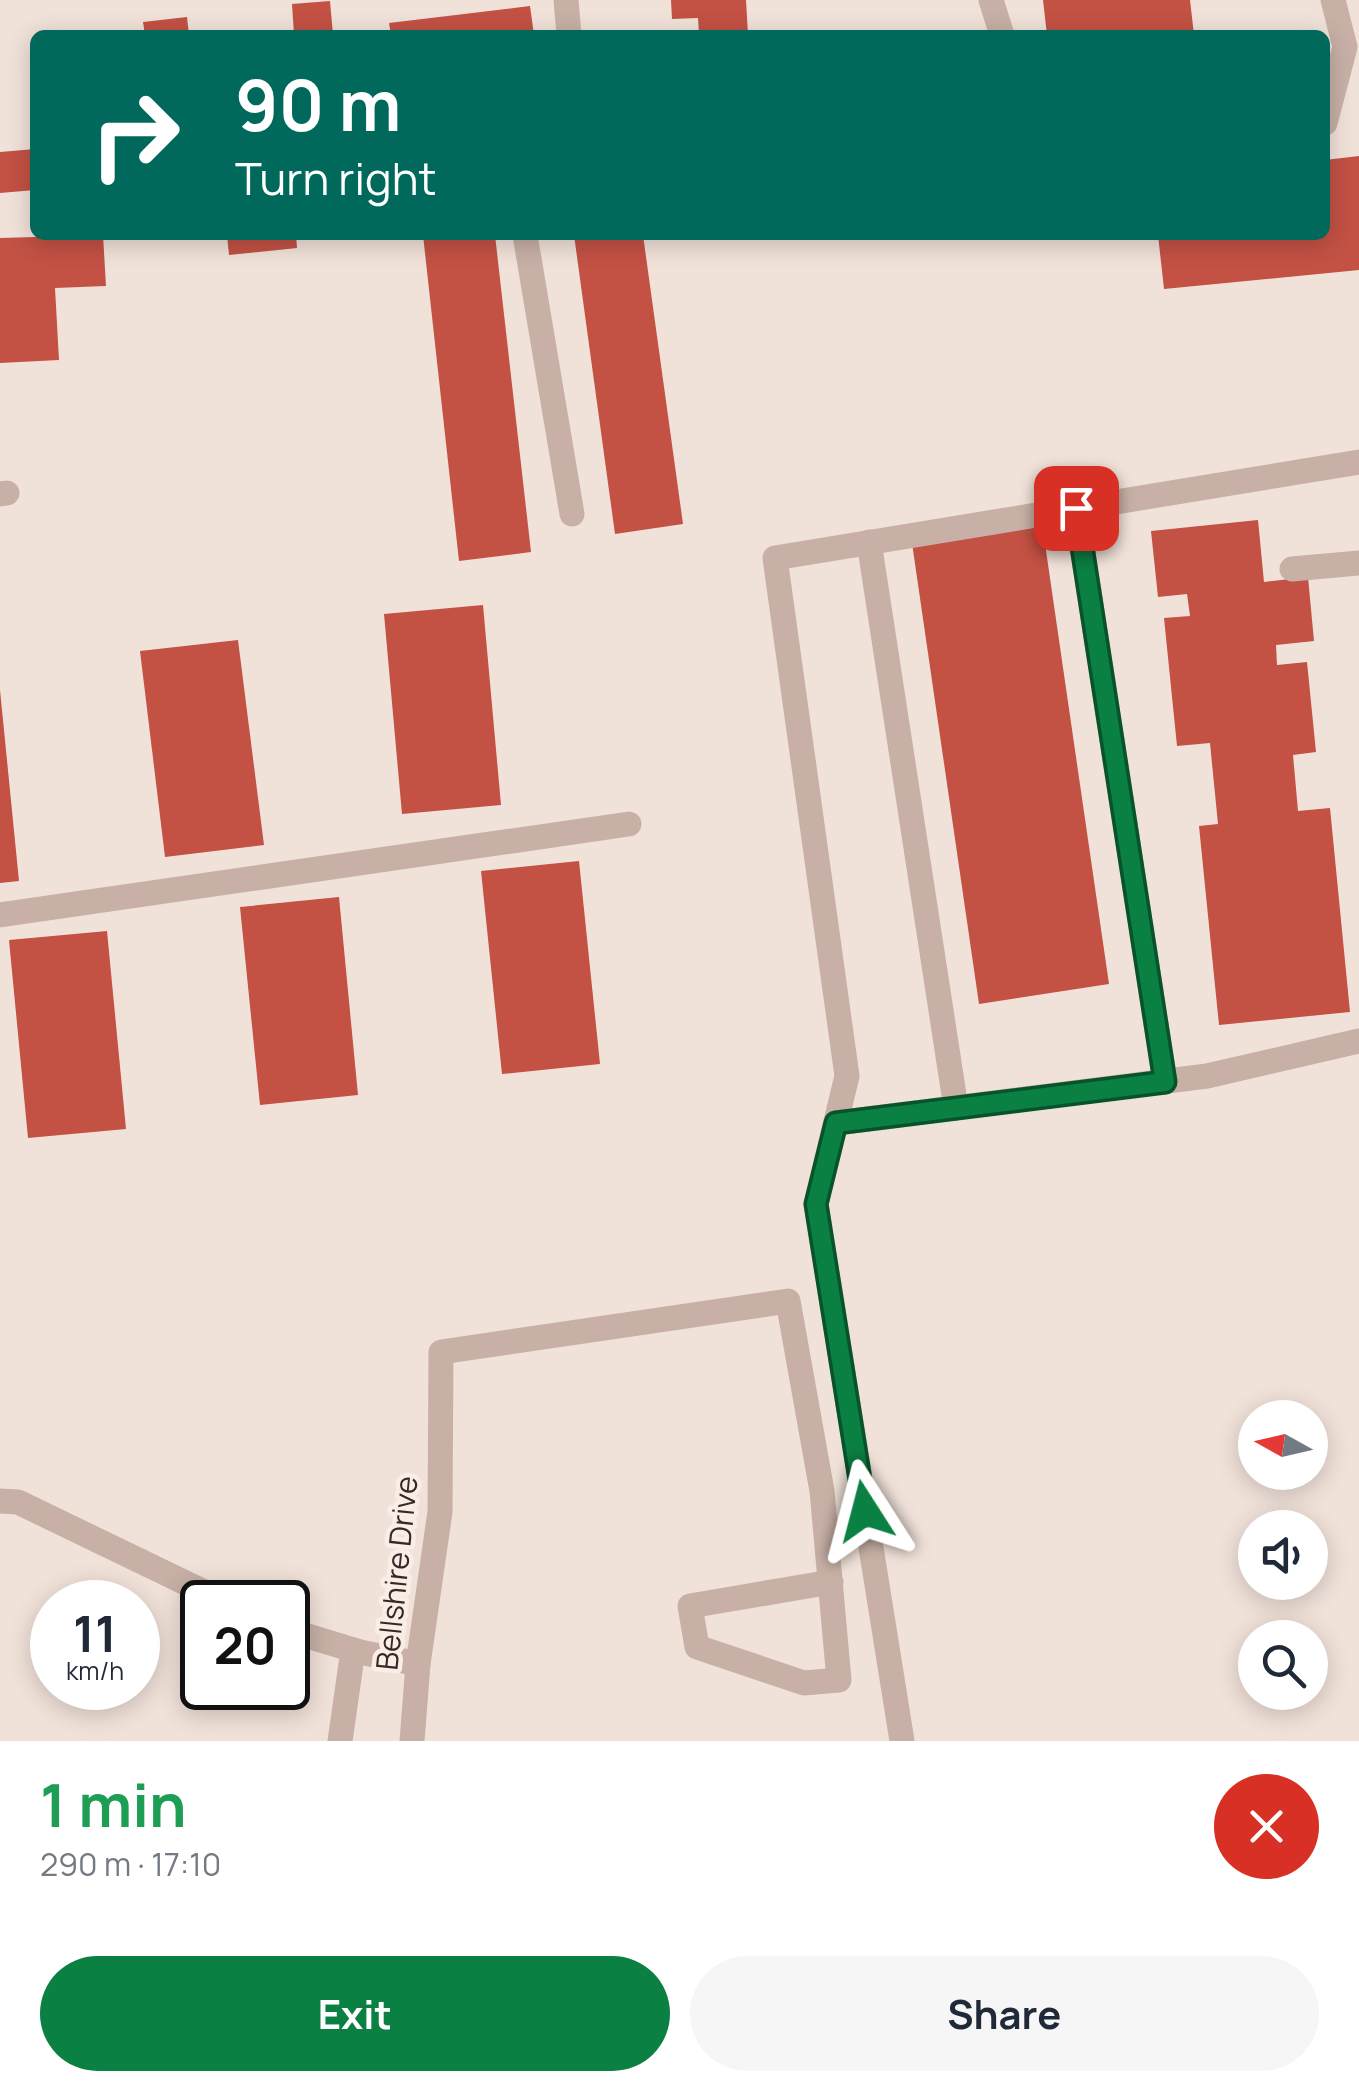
<!DOCTYPE html>
<meta charset="utf-8">
<style>
:root{--surface:#fff;--page:#f6f6f7;--text:#1f2937;--muted:#747a83;--accent:#0b8043}
body{margin:0;font-family:Manrope,sans-serif;background:var(--page);color:var(--text);height:100vh;display:flex;flex-direction:column;font-size:38px;white-space:nowrap}
*{box-sizing:border-box;margin:0}
p{font-size:32px;color:var(--muted)}
.icon{flex:none;width:55px;height:55px;fill:none;stroke:currentColor;stroke-width:2;stroke-linecap:round;stroke-linejoin:round}
.map{position:relative;height:1741px;overflow:hidden}
.panel{display:flex;flex-direction:column;background:var(--surface);flex:1}
.panel>*{flex:none}
.hud{position:absolute;left:30px;top:30px;width:1300px;height:210px;border-radius:15px;box-shadow:0 5px 25px #0003;background:#00695c;color:#fff;overflow:hidden}
.needle{width:65px;rotate:278deg}
.controls{position:absolute;left:1238px;top:1400px;display:grid;gap:20px}
.controls a{display:grid;place-items:center;width:90px;height:90px;border-radius:50%;background:var(--surface);box-shadow:0 5px 25px #0003;font-size:50px}
.speed{position:absolute;left:30px;top:1580px;display:flex;gap:20px;font-size:50px;font-weight:700;text-align:center}
.speed>*{display:grid;place-content:center;width:130px;height:130px;border-radius:50%;background:var(--surface);box-shadow:0 5px 25px #0003;line-height:1}
.speed small{font-size:25px;font-weight:400}
.speed .limit{border:5px solid #111;border-radius:15px;background:#fff;color:#111}
.pin{position:absolute;display:grid;place-items:center;width:85px;height:85px;color:#fff;margin:-42px;border-radius:20px;box-shadow:0 5px 15px #0006}
.me{position:absolute;width:110px;margin:-55px;rotate:351deg;stroke-linejoin:round;filter:drop-shadow(0 0 8px #0008)}
.turn{display:flex;align-items:center;gap:35px;height:210px;padding:0 40px;font-size:45px}
.turn .icon{width:130px;height:130px;stroke-width:2.5}
.turn b{display:block;font-size:70px;line-height:85px}
.round{display:grid;place-items:center;flex:none;width:105px;height:105px;border-radius:52px;background:var(--page)}
.overview{display:flex;align-items:center;justify-content:space-between;height:170px;padding:0 40px}
h1{font-size:60px;font-weight:700;line-height:75px;color:#1e9e55}
.primary-button{display:flex;gap:20px;margin-top:auto;padding:20px 40px}
.primary-button a{flex:1;height:115px;border-radius:60px;background:var(--accent);color:#fff;font-size:40px;font-weight:700;line-height:115px;text-align:center}
.primary-button a+a{background:var(--page);color:var(--text)}
.map>svg:first-child{display:block}
.building{fill:#c35144}
.lines{fill:none;stroke-linecap:round;stroke-linejoin:round}
.minor{stroke:#c8b0a6;stroke-width:25}
.route-casing{stroke:#07532c;stroke-width:25}
.route{stroke:#0b8043;stroke-width:18}
.labels{text-anchor:middle;dominant-baseline:central;stroke-width:9;stroke-linejoin:round;paint-order:stroke}
.street-label{font-size:30px;fill:#342926;stroke:#f9ede5}
</style>
<div class="map">
<svg width="1359" height="1741" viewBox="0 0 1359 1741">
<rect width="100%" height="100%" fill="#f1e2d9"/>
<!-- building -->
<g class="building">
<path d="M671 0H746L748 35H699L698 18 672 19Z"/>
<path d="M1043 0H1190L1194 35H1047Z"/>
<path d="M330 1 333 35H294L292 4Z"/>
<path d="M530 6 534 35H391L389 23Z"/>
<path d="M187 17 189 35H145L143 22Z"/>
<path d="M35 149V190L0 193V152Z"/>
<path d="M1359 156V270L1164 289 1158 235H1325V160Z"/>
<path d="M103 235 106 286 55 288 59 360 0 363V238Z"/>
<path d="M227 235H296L297 248 229 255Z"/>
<path d="M423 235H495L531 552 459 561Z"/>
<path d="M574 235H643L683 524 615 534Z"/>
<path d="M1258 520 1264 582 1308 577 1314 641 1276 645 1277 665 1307 662 1316 752 1293 755 1298 811 1330 808 1350 1012 1219 1025 1199 826 1218 824 1210 743 1177 746 1164 618 1190 616 1187 594 1158 597 1151 531Z"/>
<path d="M1042 523 1109 984 979 1004 912 543Z"/>
<path d="M483 605 501 805 402 814 384 614Z"/>
<path d="M238 640 264 845 165 857 140 651Z"/>
<path d="M0 690 19 881 0 883Z"/>
<path d="M579 861 600 1064 502 1074 481 871Z"/>
<path d="M339 897 358 1095 260 1105 240 907Z"/>
<path d="M107 931 126 1129 28 1138 9 940Z"/>
</g>
<g class="lines">
<!-- minor -->
<g class="minor">
<path d="M566 0 569 35"/>
<path d="M991 0 1002 35"/>
<path d="M1325 123 1345 47 1333 0"/>
<path d="M525 235 572 514"/>
<path d="M0 494 7 493"/>
<path d="M1076 508 1165 1082"/>
<path d="M869 542 956 1108"/>
<path d="M1292 569 1359 563"/>
<path d="M0 915 629 824"/>
<path d="M836 1123 1207 1076 1359 1041"/>
<path d="M0 1501 18 1502 225 1602"/>
<path d="M288 1630 360 1652 418 1664"/>
<path d="M340 1741 353 1650"/>
<path d="M412 1741 418 1664 440 1512 441 1352 788 1301 822 1491 839 1680 804 1683 697 1647 690 1606 831 1582"/>
<path d="M902 1741 816 1204 847 1076 775 558 1359 462"/>
</g>
</g>
<g class="lines">
<!-- route casing -->
<g class="route-casing">
<path id="route" d="M865 1511 816 1204 836 1123 1165 1082 1076 508"/>
</g>
<!-- route -->
<use href="#route" class="route"/>
</g>
<g class="labels">
<!-- street labels -->
<g class="street-label">
<text transform="translate(396 1573) rotate(-84)">Bellshire Drive</text>
</g>
</g>
</svg>
<div class="controls">
<a><svg class="needle" viewBox="-14 -14 28 28"><path d="M0-13l5 13h-10z" fill="#e53935"/><path d="M0 13l5-13h-10z" fill="#747a83"/></svg></a>
<a><svg class="icon" aria-label="sound" viewBox="0 0 24 24"><path d="M4 9h4l5-4v14l-5-4H4zM17 9q2 3 0 6"/></svg></a>
<a><svg class="icon" aria-label="search" viewBox="0 0 24 24"><circle cx="10" cy="10" r="6"/><path d="M15 15l6 6"/></svg></a>
</div>
<div class="speed"><div>11<small>km/h</small></div><div class="limit">20</div></div>
<div class="pin" style="left:1076px;top:508px;background:#d93025"><svg class="icon" aria-label="arrive" viewBox="0 0 24 24"><path d="M6 21V4h12l-3 4 3 4H6"/></svg></div>
<svg class="me" style="left:865px;top:1511px" viewBox="-20 -20 40 40"><path d="M0-17L14 15 0 8-14 15z" fill="#0b8043" stroke="#fff" stroke-width="4"/></svg>
<div class="hud">
<div class="turn"><svg class="icon" aria-label="right" viewBox="0 0 24 24"><path d="M7 20v-9h11M14 6l5 5-5 5"/></svg><div><b>90 m</b>Turn right</div></div>
</div>
</div>
<section class="panel">
<div class="overview"><div><h1>1 min</h1><p>290 m · 17:10</p></div><a class="round" style="background:#d93025;color:#fff"><svg class="icon" aria-label="close" viewBox="0 0 24 24"><path d="M6 6l12 12M18 6L6 18"/></svg></a></div>
<div class="primary-button"><a>Exit</a><a>Share</a></div>
</section>
